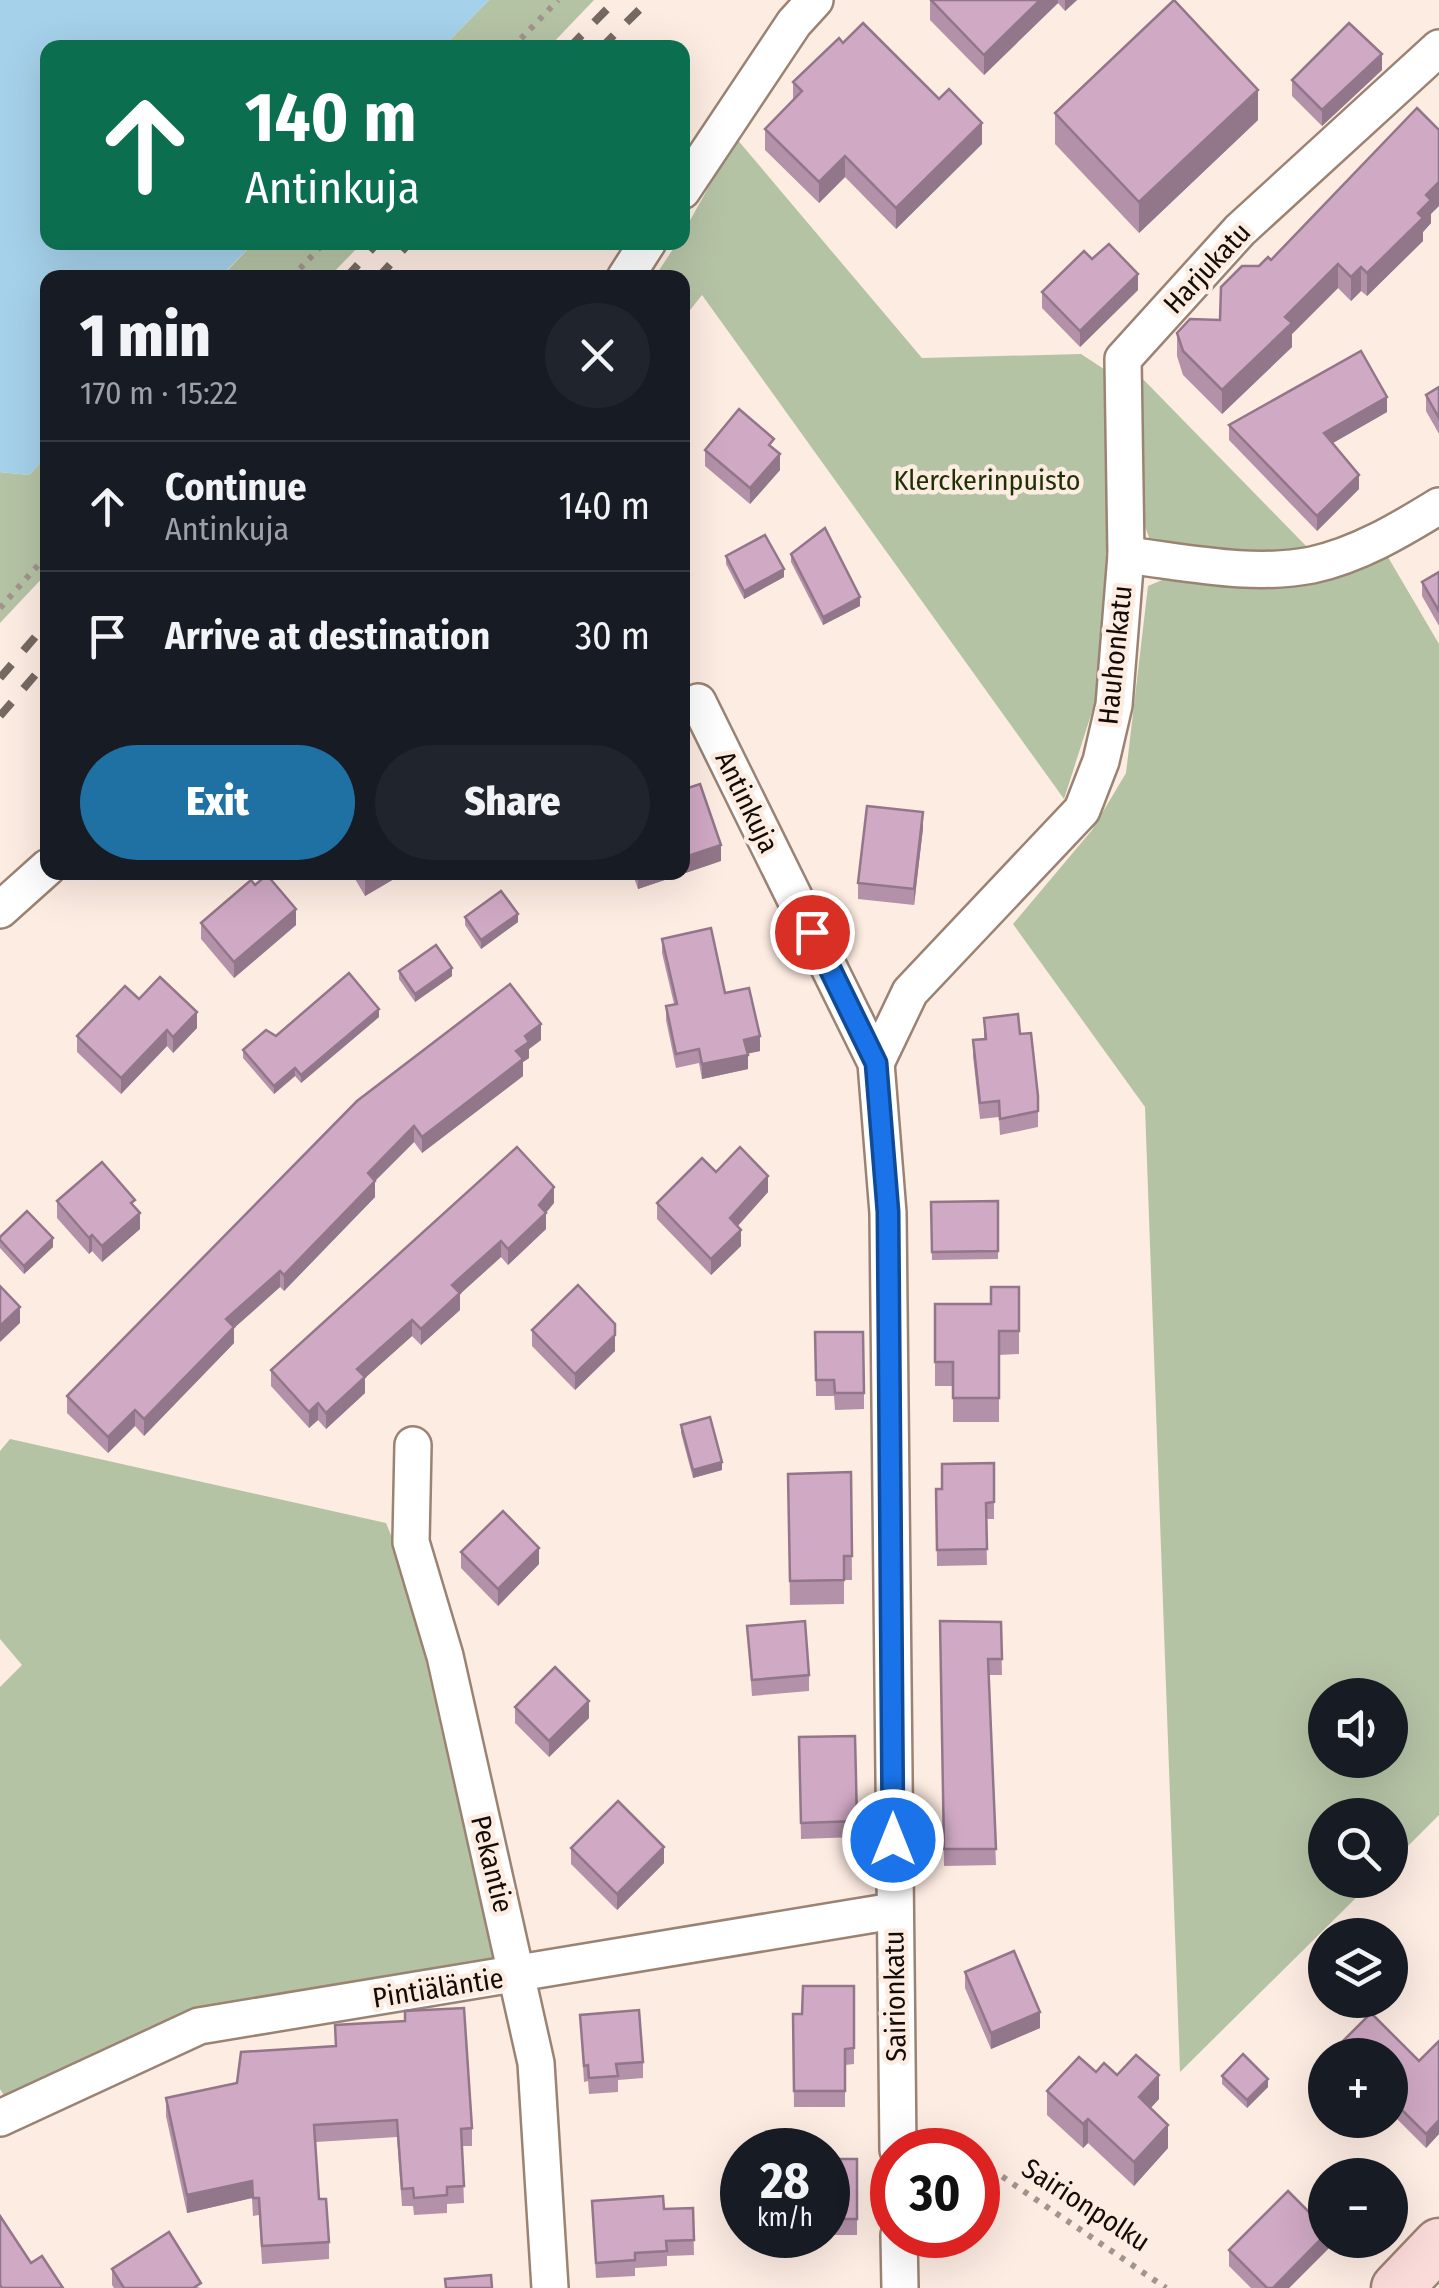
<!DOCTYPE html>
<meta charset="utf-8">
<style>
:root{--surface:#171b24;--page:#20242c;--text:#f1f3f6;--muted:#9ea1a6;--line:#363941;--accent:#2071a3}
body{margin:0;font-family:"Fira Sans Condensed",sans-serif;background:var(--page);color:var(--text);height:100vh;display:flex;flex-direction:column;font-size:38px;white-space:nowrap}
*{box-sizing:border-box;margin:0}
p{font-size:32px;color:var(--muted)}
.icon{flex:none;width:55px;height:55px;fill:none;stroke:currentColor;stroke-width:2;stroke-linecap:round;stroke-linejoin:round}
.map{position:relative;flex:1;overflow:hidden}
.drawer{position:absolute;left:40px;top:270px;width:650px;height:610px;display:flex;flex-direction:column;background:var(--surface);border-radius:20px;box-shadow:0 10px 40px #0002}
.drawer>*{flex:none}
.hud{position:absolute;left:40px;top:40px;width:650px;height:210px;border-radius:20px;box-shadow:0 10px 40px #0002;background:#0b6e4f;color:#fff;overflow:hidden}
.tools{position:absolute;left:1308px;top:1678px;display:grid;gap:20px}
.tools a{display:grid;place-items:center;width:100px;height:100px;border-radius:50%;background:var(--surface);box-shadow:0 10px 40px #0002;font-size:50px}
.speed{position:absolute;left:720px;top:2128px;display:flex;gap:20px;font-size:50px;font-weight:700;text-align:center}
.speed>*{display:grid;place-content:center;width:130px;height:130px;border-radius:50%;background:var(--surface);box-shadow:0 10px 40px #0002;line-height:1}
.speed small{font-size:25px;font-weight:400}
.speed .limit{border:15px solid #d22;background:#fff;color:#111}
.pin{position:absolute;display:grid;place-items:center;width:85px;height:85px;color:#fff;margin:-42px;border:5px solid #fff;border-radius:50%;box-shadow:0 2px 10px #0007}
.me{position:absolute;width:110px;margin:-55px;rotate:0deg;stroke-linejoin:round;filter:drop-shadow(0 0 8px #0008)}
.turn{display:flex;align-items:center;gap:35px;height:210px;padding:0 40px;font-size:45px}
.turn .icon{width:130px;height:130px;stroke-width:2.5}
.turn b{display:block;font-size:70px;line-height:85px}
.round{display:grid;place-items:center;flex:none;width:105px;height:105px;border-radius:52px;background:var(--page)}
.headline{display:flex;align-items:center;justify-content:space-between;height:170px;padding:0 40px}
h1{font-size:60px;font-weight:800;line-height:75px}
.action{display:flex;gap:20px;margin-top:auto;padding:20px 40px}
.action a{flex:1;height:115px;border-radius:60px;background:var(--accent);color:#fff;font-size:40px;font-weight:800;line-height:115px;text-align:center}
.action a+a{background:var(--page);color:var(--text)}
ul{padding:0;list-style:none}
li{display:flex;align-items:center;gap:30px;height:130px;padding:0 40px;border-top:2px solid var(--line)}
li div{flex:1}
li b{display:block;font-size:38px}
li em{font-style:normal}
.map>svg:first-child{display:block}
.green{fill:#b5c3a5;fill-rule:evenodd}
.water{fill:#a5d1ea}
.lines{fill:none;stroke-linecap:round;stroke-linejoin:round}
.street-casing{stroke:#9b8373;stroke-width:40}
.secondary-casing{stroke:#9b8373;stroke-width:55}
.path{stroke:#a1948c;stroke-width:6;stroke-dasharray:5 8;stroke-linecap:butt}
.street{stroke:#fff;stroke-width:35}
.secondary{stroke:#fbdbda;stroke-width:50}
.rail{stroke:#756962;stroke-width:8;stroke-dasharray:18 18;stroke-linecap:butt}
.wall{fill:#b391a9}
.shaded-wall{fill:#927689}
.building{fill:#d0a9c4;stroke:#927689;stroke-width:2.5}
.route-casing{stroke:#114b97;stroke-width:25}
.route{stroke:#1a73e8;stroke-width:18}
.labels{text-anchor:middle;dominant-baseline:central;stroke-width:9;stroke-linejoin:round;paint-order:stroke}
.street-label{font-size:28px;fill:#130b06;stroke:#fdece2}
.park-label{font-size:28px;fill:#1f3003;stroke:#fdece2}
</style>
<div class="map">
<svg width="1439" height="2288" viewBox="0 0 1439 2288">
<rect width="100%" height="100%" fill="#fdece2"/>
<!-- green -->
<g class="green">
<path d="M489 0H594L549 47H443Z"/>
<path d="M736 138 922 358 1081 354 1110 373 1109 558 1098 693 1064 799 702 295 683 319 682 278H654L677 243 682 242 683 233Z"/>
<path d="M254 243H362L329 277 220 278Z"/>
<path d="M1138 374 1309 549C1254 555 1206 546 1152 546L1142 518Z"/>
<path d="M47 456V573L0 623V472L29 475Z"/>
<path d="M1385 552 1439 644V1815L1390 1864V1815H1325V1880H1374L1180 2072 1145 1107 1013 924 1092 830 1126 773 1148 586 1174 575ZM1325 1695H1390V1760H1325Z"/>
<path d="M10 1439 386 1523 405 1569 493 1959 196 2012 6 2099 0 2089V1687L22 1665 0 1639V1451Z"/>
</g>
<!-- water -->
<path class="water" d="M0 0H489L443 47 48 48V242L254 243 220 277 48 278 47 456 29 475 0 472Z"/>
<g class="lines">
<!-- street casing -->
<g class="street-casing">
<g id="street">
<path d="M682 191 794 23 815 0"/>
<path d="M625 278 648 242"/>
<path d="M1126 555 1123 359 1240 230 1439 48"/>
<path d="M698 702 876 1063 888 1213 898 2150"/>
<path d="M0 910 48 867"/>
<path d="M876 1063 910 992 1082 810 1101 761 1114 705 1126 555C1185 562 1252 577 1312 565 1358 555 1400 530 1439 506"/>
<path d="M413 1445 411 1542 445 1656 536 2063 550 2288"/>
<path d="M0 2118 199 2026 893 1911"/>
<path d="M899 2235 900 2288"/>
</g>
</g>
<!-- secondary casing -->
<g class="secondary-casing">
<path id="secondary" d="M1397 2288 1439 2244"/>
</g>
<!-- path -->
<g class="path">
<path d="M512 48 558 0"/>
<path d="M291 278 325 242"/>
<path d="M0 608 48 554"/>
<path d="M978 2168 997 2173 1166 2288"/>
</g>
<!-- street -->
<use href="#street" class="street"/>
<!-- secondary -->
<use href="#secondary" class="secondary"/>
<!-- rail -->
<g class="rail">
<path d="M569 48 616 0"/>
<path d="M601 48 649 0"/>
<path d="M346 278 378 242"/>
<path d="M378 278 410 242"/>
<path d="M0 678 48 622"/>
<path d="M0 716 48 660"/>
</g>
</g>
<!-- wall -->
<g class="wall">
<path d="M930 0H1077L1065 11 1058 3 984 75 930 20Z"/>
<path d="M843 43 982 144 896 229 845 177 819 203 765 150V129L793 101V82Z"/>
<path d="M1382 70 1322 126 1292 96V80Z"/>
<path d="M1055 113 1258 120 1139 233 1055 144Z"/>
<path d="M1431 214V223L1423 232V241L1367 296 1361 291 1351 301 1338 288 1292 334V347L1222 414 1183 375 1177 356V333L1220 320 1271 260Z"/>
<path d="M1092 259 1138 290 1080 347 1042 308V292Z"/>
<path d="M1439 387V434L1426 411V395Z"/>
<path d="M1387 412 1333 443 1359 489 1317 531 1229 440V425Z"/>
<path d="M705 450H774L780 470 750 504 705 466Z"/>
<path d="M791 554 860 606 823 625 791 562Z"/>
<path d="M726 556 784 577 744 599 726 564Z"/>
<path d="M1439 572V626L1422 596V582Z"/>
<path d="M923 828 914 905 858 899V883Z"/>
<path d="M721 861 638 889 632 872H682Z"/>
<path d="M351 872H406L365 896Z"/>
<path d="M465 917 518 922 481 949 465 925Z"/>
<path d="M201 923 296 925 234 978 201 939Z"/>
<path d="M662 939 725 993 760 1051 747 1054 748 1069 702 1079 699 1063 676 1068 666 1020V1006L674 1004 662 953Z"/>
<path d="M399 971 452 976 415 1002 399 979Z"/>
<path d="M139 999 197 1028 173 1053 167 1046 121 1094 77 1052V1036Z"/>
<path d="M379 1017 301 1083 295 1076 274 1094 243 1058V1050L276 1036Z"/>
<path d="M984 1018 1020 1034 1038 1096V1127L1000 1135 999 1117 980 1119 973 1056V1040L984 1039Z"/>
<path d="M541 1040 529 1049V1058L523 1062V1076L422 1153 414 1142 375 1181V1197L284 1291 280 1287 234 1328V1343L144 1436 135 1426 108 1453 67 1413V1396L357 1101Z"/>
<path d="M716 1172 768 1192 738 1226 741 1246 711 1275 657 1219V1203Z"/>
<path d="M57 1201 135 1208 140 1229 102 1262 92 1251 89 1254 57 1218Z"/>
<path d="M998 1201V1259L932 1260 931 1202Z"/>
<path d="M554 1203 546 1213V1229L508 1265 501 1257 460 1294V1310L421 1345 412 1336 365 1378V1393L326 1429 318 1420 309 1428 271 1386V1370Z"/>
<path d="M0 1237 53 1247 24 1274 0 1248Z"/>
<path d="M1019 1287V1354L999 1355V1422H953V1386H935V1304H991Z"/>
<path d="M532 1330 615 1351 575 1390 532 1346Z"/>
<path d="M815 1332 864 1393V1409L835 1410 834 1396H816Z"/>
<path d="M681 1425 722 1470 693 1478 681 1433Z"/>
<path d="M994 1463V1519H986L987 1565 937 1566 936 1489H942Z"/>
<path d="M851 1472 852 1580H844V1604L790 1605 788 1474Z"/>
<path d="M461 1552 539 1564 498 1606 461 1568Z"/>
<path d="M940 1621 1001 1622 1002 1675H989L996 1865 944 1866Z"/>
<path d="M747 1626 809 1675V1691L752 1696Z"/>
<path d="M515 1707 589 1718 549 1757 515 1723Z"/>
<path d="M855 1736 857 1837 801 1839 799 1737Z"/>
<path d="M571 1848 664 1863 617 1910 571 1864Z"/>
<path d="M965 1972 1040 2028 991 2049 965 1988Z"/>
<path d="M854 1986V2064L845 2065V2107H794L793 2014H802Z"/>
<path d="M580 2015 643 2062V2078L618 2080V2092L589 2094 588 2081 584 2082Z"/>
<path d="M335 2025 472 2128V2146H462L464 2203 447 2204V2213L414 2215 413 2206H402L397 2137 316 2142 319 2199 329 2242V2259L262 2264 259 2215 253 2216 252 2198 187 2213 166 2116V2098L237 2083 336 2046Z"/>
<path d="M1439 2041V2134L1426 2148 1390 2112V2055L1419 2061Z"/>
<path d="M1096 2072 1117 2075 1159 2099 1150 2108 1168 2148 1134 2186 1088 2143 1083 2148 1047 2115V2091Z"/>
<path d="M1222 2076 1268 2087 1247 2108 1222 2084Z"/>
<rect x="828" y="2159" width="29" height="76"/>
<path d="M592 2201 664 2209 693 2208 694 2255 667 2256V2266L635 2268V2276L596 2278Z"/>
<path d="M1329 2240V2248L1289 2288H1251L1229 2266V2250Z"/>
<path d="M112 2269 201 2288H114L112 2285Z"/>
</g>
<!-- shaded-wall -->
<g class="shaded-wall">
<path d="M1040 0H1058V3L984 75V55Z"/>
<path d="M1065 0H1077L1065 11Z"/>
<path d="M1382 54V70L1322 126V110Z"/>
<path d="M1258 90V120L1139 233V202Z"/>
<path d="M982 123V144L896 229V208Z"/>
<path d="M845 156V177L819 203V182Z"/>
<path d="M1439 182V206L1431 214V223L1423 232V241L1367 296V273L1426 195Z"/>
<path d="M1338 264V288L1292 334V347L1222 414V390L1285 317Z"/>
<path d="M1361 267V291L1351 301V277Z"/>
<path d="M1138 274V290L1080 347V331Z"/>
<path d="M1387 397V412L1324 448V433Z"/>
<path d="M780 454V470L750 504V488Z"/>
<path d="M1359 475V489L1317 531V516Z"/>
<path d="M784 569V577L744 599V591Z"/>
<path d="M860 597V606L823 625V617Z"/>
<path d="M923 812V828L914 905V889Z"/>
<path d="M721 845V861L638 889V873L682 872V858Z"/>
<path d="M372 872H406L365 896V877Z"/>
<path d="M296 909V925L234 978V962Z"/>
<path d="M518 914V922L481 949V940Z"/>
<path d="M452 968V976L415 1002V994Z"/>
<path d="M379 1009V1017L301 1083V1075Z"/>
<path d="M197 1012V1028L173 1053V1037Z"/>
<path d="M541 1024V1040L529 1049V1058L523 1062V1076L422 1153V1137L525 1036Z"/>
<path d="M167 1030V1046L121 1094V1078Z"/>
<path d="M760 1036V1051L744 1054V1040Z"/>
<path d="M748 1055V1069L702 1079V1064Z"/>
<path d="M295 1068V1076L274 1094V1086Z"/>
<path d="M414 1126V1142L375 1181V1197L284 1291V1275L368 1173Z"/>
<path d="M768 1176V1192L730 1234V1218Z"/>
<path d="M554 1187V1203L542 1217 546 1213V1229L508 1265V1249L539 1205Z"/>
<path d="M140 1213V1229L102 1262V1246Z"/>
<path d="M741 1230V1246L711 1275V1259Z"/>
<path d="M92 1235V1251L89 1254V1238Z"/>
<path d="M53 1238V1247L24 1274V1266Z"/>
<path d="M501 1241V1257L460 1294V1310L421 1345V1329L452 1285Z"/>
<path d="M280 1271V1287L234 1328V1343L144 1436V1419L226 1319Z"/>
<path d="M20 1307V1323L0 1342V1326Z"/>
<path d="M412 1320V1336L365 1378V1393L326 1429V1413L357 1369Z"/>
<path d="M615 1335V1351L575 1390V1374Z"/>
<path d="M318 1403V1420L309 1428V1412Z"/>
<path d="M135 1410V1426L108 1453V1437Z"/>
<path d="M722 1462V1470L693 1478V1470Z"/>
<path d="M539 1548V1564L498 1606V1589Z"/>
<path d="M589 1701V1718L549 1757V1741Z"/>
<path d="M664 1847V1863L617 1910V1894Z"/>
<path d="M1040 2012V2028L991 2049V2033Z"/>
<path d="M1159 2075V2099L1139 2121V2097Z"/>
<path d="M1268 2079V2087L1247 2108V2100Z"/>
<path d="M1088 2119V2143L1083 2148V2124Z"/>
<path d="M1439 2120V2134L1426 2148V2134Z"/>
<path d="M1168 2125V2148L1134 2186V2162Z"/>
<path d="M252 2181V2198L187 2213V2195Z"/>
<path d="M1325 2235V2240H1329V2248L1289 2288H1273Z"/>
</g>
<!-- building -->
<g class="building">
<path d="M931 0H1040L984 55Z"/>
<path d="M1174 0 1258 90 1139 202 1055 113Z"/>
<path d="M863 23 939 99 949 89 982 123 896 208 845 156 819 182 765 129 802 91 793 82 839 38 843 43Z"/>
<path d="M1349 23 1382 54 1322 110 1292 80Z"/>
<path d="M1417 108 1439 130V182L1426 195 1431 200 1418 213 1423 218 1367 273 1361 267 1351 277 1338 264 1285 317 1292 323 1222 390 1183 351 1177 333 1190 319 1220 320 1221 287 1242 266H1259L1268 257 1271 260Z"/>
<path d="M1109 244 1138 274 1080 331 1042 292 1084 251 1092 259Z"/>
<path d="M1361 351 1387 397 1324 433 1359 475 1317 516 1229 425Z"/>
<path d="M1439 387V418L1426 395Z"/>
<path d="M739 409 774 439 769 445 780 454 750 488 705 450Z"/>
<path d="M825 528 860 597 823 617 791 554Z"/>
<path d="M765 535 784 569 744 591 726 556Z"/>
<path d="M1439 572V611L1422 582Z"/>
<path d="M700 784 721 845 682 858V790Z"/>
<path d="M867 806 923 812 914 889 858 883Z"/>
<path d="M267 875 296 909 234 962 201 923 251 880 255 885Z"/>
<path d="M501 891 518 914 481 940 465 917Z"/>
<path d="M711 928 725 993 749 988 760 1036 744 1040 748 1055 702 1064 699 1049 676 1054 666 1006 677 1004 662 939Z"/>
<path d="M436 945 452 968 415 994 399 971Z"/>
<path d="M349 973 379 1009 301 1075 295 1068 274 1086 243 1050 266 1030 276 1036Z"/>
<path d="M160 977 197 1012 173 1037 167 1030 121 1078 77 1036 125 986 139 999Z"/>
<path d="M510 984 541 1024 525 1036 529 1042 516 1051 523 1059 422 1137 414 1126 368 1173 375 1181 284 1275 280 1271 226 1319 234 1327 144 1419 135 1410 108 1437 67 1396 357 1101Z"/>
<path d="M1018 1014 1020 1034 1031 1033 1038 1096V1111L1000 1119 999 1101 980 1103 973 1040 986 1039 984 1018Z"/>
<path d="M517 1147 554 1187 539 1205 546 1213 508 1249 501 1241 452 1285 460 1293 421 1329 412 1320 357 1369 365 1377 326 1413 318 1403 309 1412 271 1370Z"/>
<path d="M740 1147 768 1176 730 1218 741 1230 711 1259 657 1203 702 1158 716 1172Z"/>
<path d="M102 1162 135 1200 131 1203 140 1213 102 1246 92 1235 89 1238 57 1201Z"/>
<path d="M998 1201V1251L932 1252 931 1202Z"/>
<path d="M27 1211 53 1238 24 1266 0 1240V1237Z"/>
<path d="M578 1285 615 1324V1335L575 1374 532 1330Z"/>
<path d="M0 1286 20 1307 0 1326Z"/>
<path d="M991 1287H1019V1331H999V1398H953V1362H935V1304H991Z"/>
<path d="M815 1332H863L864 1393H835L834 1380H816Z"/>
<path d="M710 1417 722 1462 693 1470 681 1425Z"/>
<path d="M994 1463V1502L986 1503 987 1549 937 1550 936 1489H942V1464Z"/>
<path d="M851 1472 852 1556H844V1580L790 1581 788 1474Z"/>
<path d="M503 1511 539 1548 498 1589 461 1552Z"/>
<path d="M805 1621 809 1675 752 1680 747 1626Z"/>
<path d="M940 1621 1001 1622 1002 1659H988L996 1849H944Z"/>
<path d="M555 1667 589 1701 549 1741 515 1707Z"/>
<path d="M855 1736 857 1821 801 1823 799 1737Z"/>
<path d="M618 1801 664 1847 617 1894 571 1848Z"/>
<path d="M1014 1951 1040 2012 991 2033 965 1972Z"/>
<path d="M803 1986H854V2048L845 2049V2091H794L793 2014H802Z"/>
<path d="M464 2008 472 2128 461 2129 464 2186 447 2187V2195L414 2198 413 2188 402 2189 397 2120 314 2125 319 2199H326L329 2242 262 2246 259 2198H253L252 2181 187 2195 166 2098 237 2083 241 2052 336 2046 335 2025 405 2021V2011Z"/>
<path d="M639 2010 643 2062 616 2064 618 2076 589 2078 588 2065 584 2066 580 2015Z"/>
<path d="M1371 2013 1419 2061 1439 2041V2120L1426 2134 1390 2098V2055H1329Z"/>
<path d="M1243 2054 1268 2079 1247 2100 1222 2076Z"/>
<path d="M1136 2055 1159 2075 1139 2097 1168 2125 1134 2162 1088 2119 1083 2124 1047 2091 1079 2057 1096 2072 1104 2063 1117 2075Z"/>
<rect x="828" y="2159" width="29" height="60"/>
<path d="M1288 2191 1325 2228V2235L1273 2288H1267L1229 2250Z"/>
<path d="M663 2196 664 2209 693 2208 694 2240 666 2241 667 2251 635 2253V2260L596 2263 592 2201Z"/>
<path d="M0 2216 31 2263 42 2256 63 2288H2L0 2285Z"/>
<path d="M169 2232 201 2283 193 2288H124L112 2269Z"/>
<path d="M491 2275 492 2288H446L445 2279Z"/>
</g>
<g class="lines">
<!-- route casing -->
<g class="route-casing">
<path id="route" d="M812 932 876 1063 888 1212 893 1840"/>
</g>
<!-- route -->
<use href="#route" class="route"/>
</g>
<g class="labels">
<!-- street labels -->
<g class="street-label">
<text transform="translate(1207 268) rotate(-47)">Harjukatu</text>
<text transform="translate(1115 655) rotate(-84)">Hauhonkatu</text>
<text transform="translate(747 802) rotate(64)">Antinkuja</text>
<text transform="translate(492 1864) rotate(76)">Pekantie</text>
<text transform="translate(438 1988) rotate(-9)">Pintiäläntie</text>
<text transform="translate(895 1996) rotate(-91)">Sairionkatu</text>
<text transform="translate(1086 2205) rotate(33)">Sairionpolku</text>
</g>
<!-- park labels -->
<g class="park-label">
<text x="987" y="480">Klerckerinpuisto</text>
</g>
</g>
</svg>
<div class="tools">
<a><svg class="icon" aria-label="sound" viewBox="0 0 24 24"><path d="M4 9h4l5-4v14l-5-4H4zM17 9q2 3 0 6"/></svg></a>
<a><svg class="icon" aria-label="search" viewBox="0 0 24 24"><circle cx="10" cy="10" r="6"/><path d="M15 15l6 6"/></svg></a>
<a><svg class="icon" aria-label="layers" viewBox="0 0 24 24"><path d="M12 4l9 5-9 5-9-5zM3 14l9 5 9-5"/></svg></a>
<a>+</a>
<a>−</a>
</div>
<div class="speed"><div>28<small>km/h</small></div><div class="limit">30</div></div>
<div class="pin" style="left:812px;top:932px;background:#d93025"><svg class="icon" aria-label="arrive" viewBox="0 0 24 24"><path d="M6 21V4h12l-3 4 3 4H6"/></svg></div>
<svg class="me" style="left:893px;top:1840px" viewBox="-20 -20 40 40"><circle r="17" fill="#1a73e8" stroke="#fff" stroke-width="3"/><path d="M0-11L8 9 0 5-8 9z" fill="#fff"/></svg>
<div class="hud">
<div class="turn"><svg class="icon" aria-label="ahead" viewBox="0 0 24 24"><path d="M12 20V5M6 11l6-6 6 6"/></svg><div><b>140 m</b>Antinkuja</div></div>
</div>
<section class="drawer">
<div class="headline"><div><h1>1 min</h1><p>170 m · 15:22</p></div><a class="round"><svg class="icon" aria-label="close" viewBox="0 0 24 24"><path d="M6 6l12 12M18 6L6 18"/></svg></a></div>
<ul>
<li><svg class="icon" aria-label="ahead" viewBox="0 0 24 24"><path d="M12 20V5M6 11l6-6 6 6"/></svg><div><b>Continue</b><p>Antinkuja</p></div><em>140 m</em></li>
<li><svg class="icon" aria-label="arrive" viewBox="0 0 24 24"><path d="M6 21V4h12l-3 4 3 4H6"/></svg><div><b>Arrive at destination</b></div><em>30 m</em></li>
</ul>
<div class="action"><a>Exit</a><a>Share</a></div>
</section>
</div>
